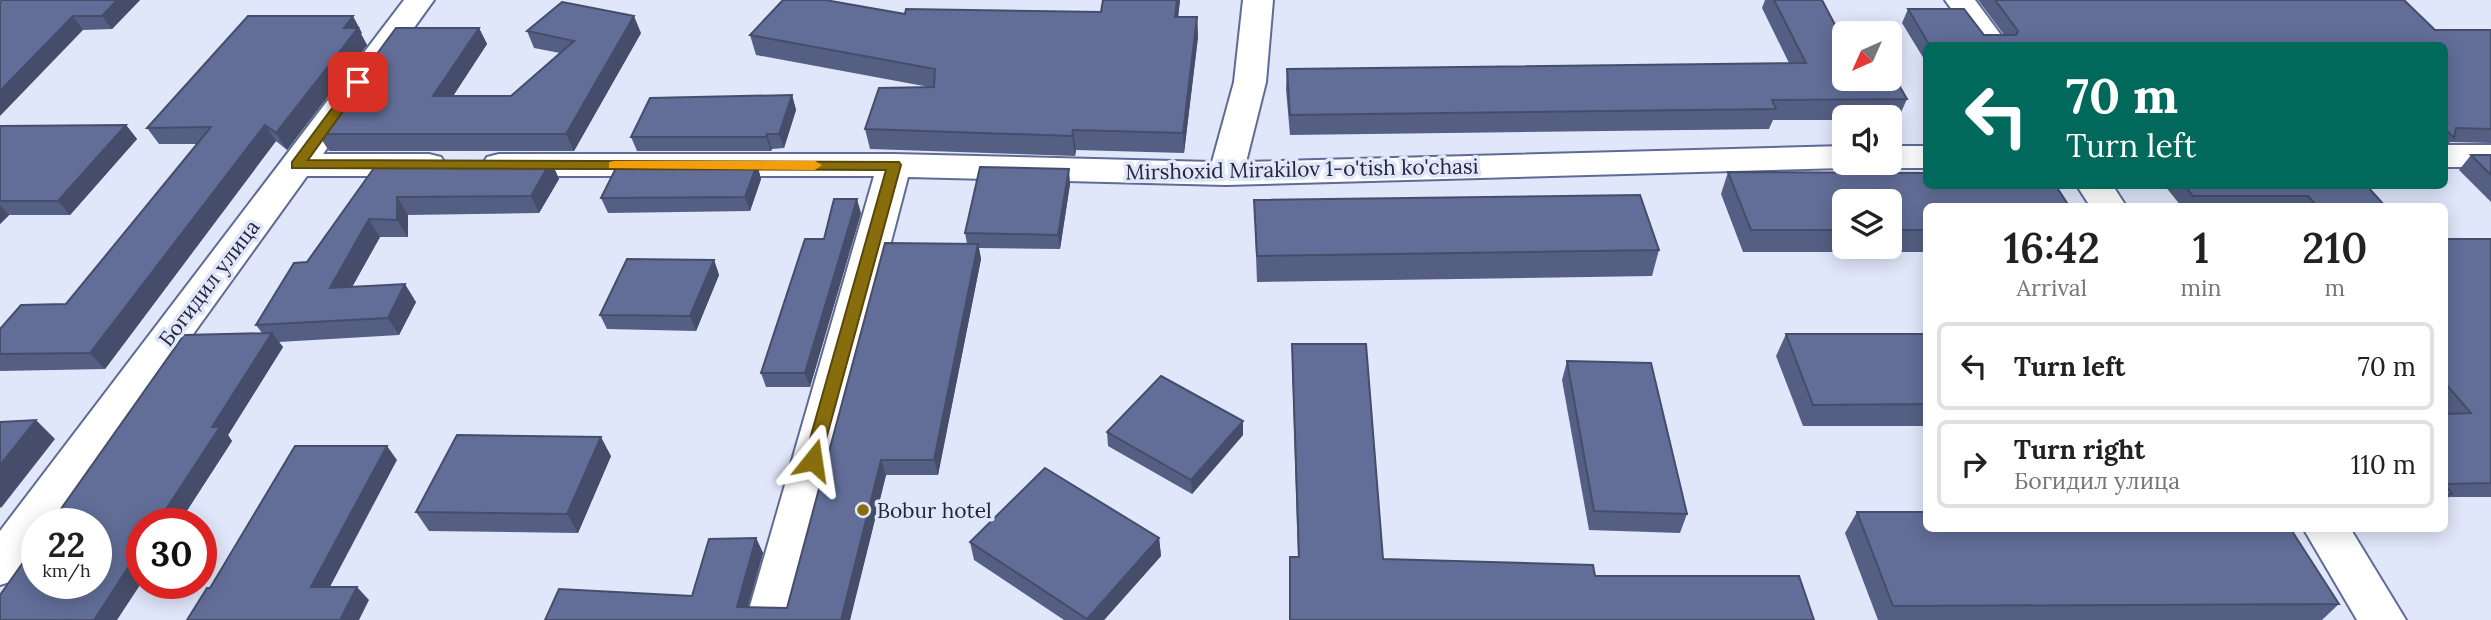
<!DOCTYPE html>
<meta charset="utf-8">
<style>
:root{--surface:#fff;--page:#f2f2f2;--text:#222;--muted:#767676;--line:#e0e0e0}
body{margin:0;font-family:Lora,serif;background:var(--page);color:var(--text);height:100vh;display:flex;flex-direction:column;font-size:26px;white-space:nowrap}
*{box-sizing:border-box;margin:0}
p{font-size:23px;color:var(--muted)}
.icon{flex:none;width:38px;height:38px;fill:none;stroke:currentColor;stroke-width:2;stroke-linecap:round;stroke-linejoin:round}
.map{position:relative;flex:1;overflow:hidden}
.sheet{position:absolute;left:1923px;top:203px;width:525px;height:329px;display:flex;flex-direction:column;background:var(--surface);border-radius:10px;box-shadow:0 4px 18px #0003}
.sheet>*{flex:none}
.top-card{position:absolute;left:1923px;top:42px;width:525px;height:147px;border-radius:10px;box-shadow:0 4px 18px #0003;background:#00695c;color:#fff;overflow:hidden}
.needle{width:46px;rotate:225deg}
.tools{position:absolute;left:1832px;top:21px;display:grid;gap:14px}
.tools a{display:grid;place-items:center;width:70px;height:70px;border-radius:10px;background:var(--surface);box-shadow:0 4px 18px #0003;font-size:35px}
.speed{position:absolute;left:21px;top:508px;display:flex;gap:14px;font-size:35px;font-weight:700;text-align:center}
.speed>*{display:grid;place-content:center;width:91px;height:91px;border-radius:50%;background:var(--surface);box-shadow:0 4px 18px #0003;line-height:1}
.speed small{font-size:18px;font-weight:400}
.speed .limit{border:10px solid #d22;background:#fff;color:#111}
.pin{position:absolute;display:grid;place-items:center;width:60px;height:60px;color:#fff;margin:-30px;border-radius:14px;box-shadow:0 4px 10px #0006}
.me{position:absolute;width:77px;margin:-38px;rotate:15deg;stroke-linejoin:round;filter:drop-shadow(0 0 5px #0008)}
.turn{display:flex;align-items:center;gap:24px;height:147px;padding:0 28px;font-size:32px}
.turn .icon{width:91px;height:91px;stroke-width:2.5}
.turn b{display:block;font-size:49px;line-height:60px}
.eta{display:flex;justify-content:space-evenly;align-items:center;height:119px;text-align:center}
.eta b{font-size:42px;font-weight:600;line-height:49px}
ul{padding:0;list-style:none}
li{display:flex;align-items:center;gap:21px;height:88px;margin:0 14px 10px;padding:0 14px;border:4px solid var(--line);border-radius:10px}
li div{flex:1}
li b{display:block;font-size:26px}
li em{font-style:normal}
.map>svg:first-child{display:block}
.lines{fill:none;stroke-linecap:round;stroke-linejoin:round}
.minor-casing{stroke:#5f6b95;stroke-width:4}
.minor{fill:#fff;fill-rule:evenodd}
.wall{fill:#545f83;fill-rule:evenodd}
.shaded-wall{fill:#454d6a}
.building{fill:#626e98;stroke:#454d6a;stroke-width:2}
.route{fill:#876d0c;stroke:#584708;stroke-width:2}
.slow{fill:#f59e0b}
.poi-dot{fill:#876d0c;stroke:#e0e7fa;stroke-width:2.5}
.labels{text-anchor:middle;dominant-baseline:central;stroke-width:7;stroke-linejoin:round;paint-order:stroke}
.street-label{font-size:21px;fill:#212738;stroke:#e0e7fa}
.poi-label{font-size:21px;fill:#212738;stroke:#e0e7fa;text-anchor:start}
</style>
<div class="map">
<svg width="2491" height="620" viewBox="0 0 2491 620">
<rect width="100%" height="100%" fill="#e0e7fa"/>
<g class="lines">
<!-- minor casing -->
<g class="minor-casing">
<g id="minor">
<path d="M404 0H434L323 154H429L441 157 446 165 441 173 429 176H307L57 523H37V551L16 580 0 585V531Z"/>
<path d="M1243 0H1273L1266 82 1246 162 1844 146V163H1857L1844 168 1226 185 908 177 792 620H746L874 176H499L487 173 482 165 487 157 499 154H894L1212 162 1234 82Z"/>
<path d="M1945 0H1975L2009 46H1978Z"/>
<rect x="2445" y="145" width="46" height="22"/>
<path d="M1890 146H1927V168H1890L1878 165 1877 163H1890Z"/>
<path d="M2077 186H2113L2126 206H2090Z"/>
<path d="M2303 528H2350L2406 620H2357Z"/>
</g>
</g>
<!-- minor -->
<use href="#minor" class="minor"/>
</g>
<!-- wall -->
<g class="wall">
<path d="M2 0H140L112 29 83 30Z"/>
<path d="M1180 0 1178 17H1197L1198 37 1184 153 1076 150 1075 156 870 149 865 129 929 87 756 55 750 35 905 14 1101 12Z"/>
<path d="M1765 0H1822L1844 79 1907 99 1898 119H1890V117H1844V120H1773L1769 129 1290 135 1286 89 1287 69 1789 63 1762 8Z"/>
<path d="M1978 0H2404L2435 30H2491V143L2450 142 2445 149V46H1927V64L1902 23 1908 9 1984 35H2004Z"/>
<path d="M479 28 487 44 453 96H511L560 53 534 48 527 31 641 33 574 151H329L318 134Z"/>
<path d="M362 33 361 34 367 45 287 150 276 141 105 369 0 371V329L66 304 197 144H159L147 128Z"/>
<path d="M792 95 796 110 784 148 772 149 771 151H637L631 137Z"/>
<path d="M126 125 137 139 70 215H9L0 224V126Z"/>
<path d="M2471 155H2491V202L2459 170Z"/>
<path d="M379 161H551L559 179 539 213 408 215V237H380L352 287 416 302 399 335 279 342 283 347 228 435 232 441 179 523H142L262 333 256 325 307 262Z"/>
<path d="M757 164 761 179 750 211 608 213 601 198Z"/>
<path d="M1728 172 1927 206V252H1743L1721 194ZM1844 201H1890V247H1844Z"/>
<path d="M1070 184 1060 249 979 248 981 259 938 475H886L850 620H545L692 596 756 538 763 553 748 607 787 608 967 244 965 233Z"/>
<path d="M2165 186H2367L2385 206H2181Z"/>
<path d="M1254 200 1659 250 1652 276 1257 282Z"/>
<path d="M861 213 810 387H766L761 373 824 239Z"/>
<path d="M2445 239H2491V497H2449L2445 501Z"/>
<path d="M714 260 719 275 696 331 607 329 600 315Z"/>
<path d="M1786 334H1927V426H1803L1776 356Z"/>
<path d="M1292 344 1383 559 1595 576 1814 620H1289L1290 557H1298L1292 364Z"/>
<path d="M1567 361 1687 514 1680 533 1589 530 1562 380Z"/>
<path d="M1107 432 1243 435 1192 494 1108 446Z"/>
<path d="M611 456 578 533 429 531 416 512Z"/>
<path d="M1857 512 2339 604 2322 620H1878L1845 533Z"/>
<path d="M1159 538 1161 556 1104 620H1064L974 560 970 542Z"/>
</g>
<!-- shaded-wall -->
<g class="shaded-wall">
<path d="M117 0H140L112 29 102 16Z"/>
<path d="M1177 0H1180L1176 36 1175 17Z"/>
<path d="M73 16 83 30 0 116V91Z"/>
<path d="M353 16 362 33 361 34 367 45 287 150 276 133 344 28Z"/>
<path d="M634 16 641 33 574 151 566 134Z"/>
<path d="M1197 17 1198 37 1184 153 1183 133Z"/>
<path d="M479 28 487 44 442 113 433 96Z"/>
<path d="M792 95 796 110 784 148 779 134Z"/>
<path d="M126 125 137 139 70 215 58 201Z"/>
<path d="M265 125 276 141 105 369 90 353Z"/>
<path d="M1073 130 1076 150 1075 156 1072 136Z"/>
<path d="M767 134 772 149 771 151 766 137Z"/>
<path d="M551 161 559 179 539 213 531 196Z"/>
<path d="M757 164 761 179 750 211 745 197Z"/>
<path d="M1069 169 1070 184 1060 249 1058 235Z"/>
<path d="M397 197 408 215V237L397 220Z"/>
<path d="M857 199 861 213 810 387 805 373Z"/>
<path d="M0 205 9 215 0 224Z"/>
<path d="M369 219 380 237 342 305 330 288Z"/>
<path d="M978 244 981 259 938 475 934 460Z"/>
<path d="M714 260 719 275 696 331 690 316Z"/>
<path d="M405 284 416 302 399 335 388 318Z"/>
<path d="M272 333 283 347 228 435 232 441 179 523H157L212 427Z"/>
<path d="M36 420 55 439 1 508 0 507V465Z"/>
<path d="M1243 421V435L1192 494 1191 480Z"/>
<path d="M601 437 611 456 578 533 567 514Z"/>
<path d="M387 446 397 460 323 600 311 587Z"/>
<path d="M881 460 886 475 850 620H841Z"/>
<path d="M756 538 763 553 744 620 737 607Z"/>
<path d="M1159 538 1161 556 1104 620H1087Z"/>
<path d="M142 546V582L117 620H94Z"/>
<path d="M357 587 369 600 359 620H340Z"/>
</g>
<!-- building -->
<g class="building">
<path d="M2 0H117L102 16H73L0 91V2Z"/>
<path d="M783 0H825L905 14 906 9 1101 12 1103 0H1177L1175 17H1197L1183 133 1073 130 1072 136 865 129 879 88 934 87 935 69 750 35Z"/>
<path d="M1774 0H1822L1844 42V79H1890V70L1907 99 1772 100 1776 109 1290 115 1287 69 1806 63Z"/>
<path d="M1995 0H2404L2435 30H2491V129L2456 128 2454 138 2445 129V46H1930L1908 9H1964L1984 35H2016L2018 31Z"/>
<path d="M562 2 634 16 566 134H318L396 28H479L433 96H511L574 41 527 31Z"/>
<path d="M248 16H353L344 28H358L276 133 265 125 90 353 0 354V329L21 305 66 304 211 127 147 128Z"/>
<path d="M792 95 779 134H767L766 137H631L650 98Z"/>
<path d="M126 125 58 201H0V126Z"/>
<path d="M2471 155H2491V175Z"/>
<path d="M379 161H551L531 196 397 197V220L369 219 330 288 405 284 388 318 256 325 294 263 307 262Z"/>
<path d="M618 164H757L745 197 601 198Z"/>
<path d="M980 167 1069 169 1058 235 965 233Z"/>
<path d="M1728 172 1927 173V186H2056L2069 206H1927V230H1890V201H1844V230H1751Z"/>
<path d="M2185 186H2367L2385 206H2317L2308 196H2193Z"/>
<path d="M1640 195 1659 250 1257 256 1254 200Z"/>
<path d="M834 199H857L805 373H761L805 239H824Z"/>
<path d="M2445 239H2491V483L2445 484V414L2471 413 2445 383Z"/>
<path d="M885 243 978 244 934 460H881L841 620H545L559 589 692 596 709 539 756 538 737 607 787 608Z"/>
<path d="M627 259 714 260 690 316 600 315Z"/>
<path d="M272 333 212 427H220L157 523H142V546L94 620H0V595L37 543V583H96V523H51L184 335Z"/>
<path d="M1786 334H1927V404L1813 405Z"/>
<path d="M1292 344H1366L1383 559 1593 565 1595 576H1799L1814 620H1290V557H1299Z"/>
<path d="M1567 361 1651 363 1687 514 1594 511Z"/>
<path d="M1161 376 1243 421 1191 480 1107 432Z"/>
<path d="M36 420 0 465V422Z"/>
<path d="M457 435 601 437 567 514 416 512Z"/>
<path d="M295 446H387L311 587H357L340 620H187L207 588H210Z"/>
<path d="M1045 468 1159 538 1087 619 970 542Z"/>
<path d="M2445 485 2452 494 2445 495Z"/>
<path d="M1857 512H1927V528H2290L2339 604 1893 606Z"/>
</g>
<!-- route -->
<path class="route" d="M358 78 364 82 308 160 899 162 901 165 819 465H807L804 460 886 170 292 168V162L353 80Z"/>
<!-- slow -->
<path class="slow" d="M614 161H815L822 165 815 170 609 168V162Z"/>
<!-- markers -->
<circle class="poi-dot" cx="863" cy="510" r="7"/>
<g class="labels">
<!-- street labels -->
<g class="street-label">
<text transform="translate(1302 169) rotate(-1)">Mirshoxid Mirakilov 1-o'tish ko'chasi</text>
<text transform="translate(209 283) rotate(-53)">Богидил улица</text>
</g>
<!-- poi labels -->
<g class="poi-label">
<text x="877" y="510">Bobur hotel</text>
</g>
</g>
</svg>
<div class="tools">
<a><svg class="needle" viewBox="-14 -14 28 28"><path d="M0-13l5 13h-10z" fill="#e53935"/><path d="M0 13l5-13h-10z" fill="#767676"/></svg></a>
<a><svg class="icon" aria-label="sound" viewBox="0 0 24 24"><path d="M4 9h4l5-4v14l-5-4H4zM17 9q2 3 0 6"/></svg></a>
<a><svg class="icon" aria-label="layers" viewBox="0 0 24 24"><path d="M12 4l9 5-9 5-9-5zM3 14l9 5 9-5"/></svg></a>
</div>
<div class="speed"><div>22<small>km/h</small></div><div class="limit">30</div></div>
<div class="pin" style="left:358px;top:82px;background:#d93025"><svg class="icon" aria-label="arrive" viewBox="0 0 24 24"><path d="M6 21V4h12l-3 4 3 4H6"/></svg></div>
<svg class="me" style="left:813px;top:460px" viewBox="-20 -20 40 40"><path d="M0-17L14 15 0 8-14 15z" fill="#876d0c" stroke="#fff" stroke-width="4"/></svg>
<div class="top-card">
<div class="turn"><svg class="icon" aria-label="left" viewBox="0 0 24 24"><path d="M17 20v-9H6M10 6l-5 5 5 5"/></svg><div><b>70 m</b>Turn left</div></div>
</div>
<section class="sheet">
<div class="eta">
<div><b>16:42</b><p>Arrival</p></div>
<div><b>1</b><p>min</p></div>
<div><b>210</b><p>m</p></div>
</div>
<ul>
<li><svg class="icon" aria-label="left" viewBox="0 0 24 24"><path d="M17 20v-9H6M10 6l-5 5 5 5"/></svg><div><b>Turn left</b></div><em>70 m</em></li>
<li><svg class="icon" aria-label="right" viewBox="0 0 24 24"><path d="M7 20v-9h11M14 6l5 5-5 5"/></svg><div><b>Turn right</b><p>Богидил улица</p></div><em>110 m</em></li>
</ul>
</section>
</div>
